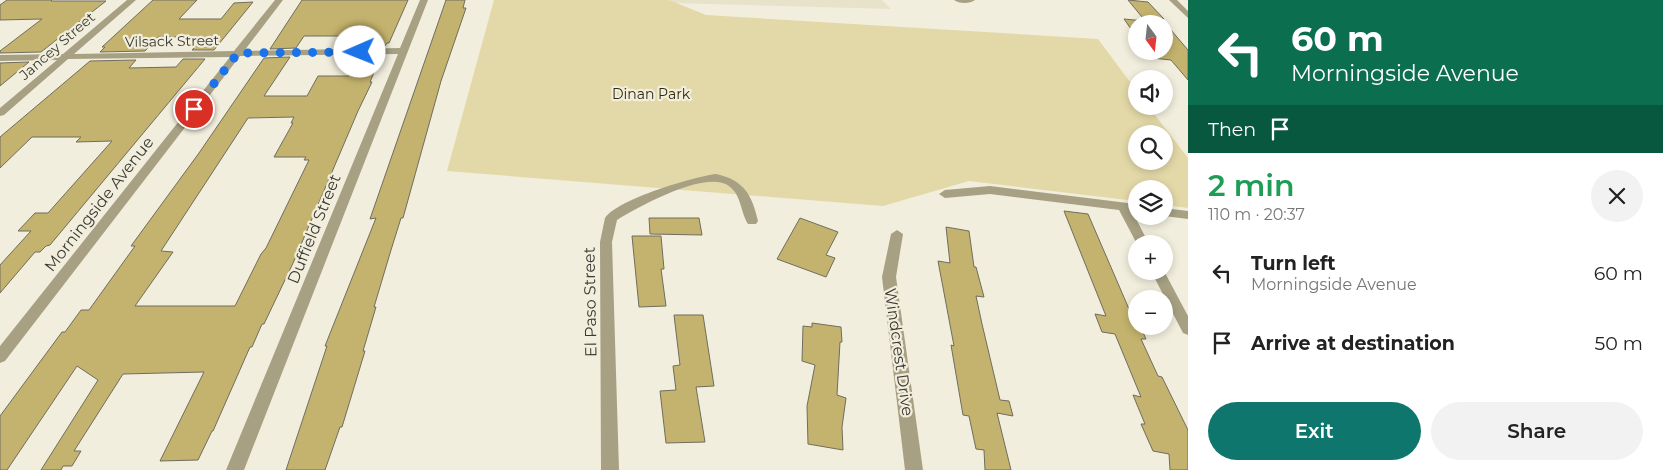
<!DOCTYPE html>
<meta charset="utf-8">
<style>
:root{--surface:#fff;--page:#f2f2f2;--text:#222;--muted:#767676;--accent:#0f766e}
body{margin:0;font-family:Montserrat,sans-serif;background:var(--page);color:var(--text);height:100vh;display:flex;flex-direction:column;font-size:19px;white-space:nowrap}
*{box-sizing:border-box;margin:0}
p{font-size:16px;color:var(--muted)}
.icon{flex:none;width:28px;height:28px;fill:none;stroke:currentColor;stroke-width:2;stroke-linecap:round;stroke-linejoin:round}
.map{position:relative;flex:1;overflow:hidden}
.sheet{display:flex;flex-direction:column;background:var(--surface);width:475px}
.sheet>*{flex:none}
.banner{background:#0b6e4f;color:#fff;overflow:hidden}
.needle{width:32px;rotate:165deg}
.tools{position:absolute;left:1128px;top:15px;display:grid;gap:10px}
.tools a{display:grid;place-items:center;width:45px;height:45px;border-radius:50%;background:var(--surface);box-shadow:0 2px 8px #0003;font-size:25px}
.pin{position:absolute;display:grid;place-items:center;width:42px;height:42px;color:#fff;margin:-21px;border:2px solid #fff;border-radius:50%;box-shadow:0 1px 5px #0007}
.me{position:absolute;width:55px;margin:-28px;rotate:269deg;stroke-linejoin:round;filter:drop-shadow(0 0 4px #0008)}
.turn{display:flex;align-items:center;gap:18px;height:105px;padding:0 20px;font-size:22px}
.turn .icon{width:65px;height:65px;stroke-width:2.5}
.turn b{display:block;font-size:35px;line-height:42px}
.then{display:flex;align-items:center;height:48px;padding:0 20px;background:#0003;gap:10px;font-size:19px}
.round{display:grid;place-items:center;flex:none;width:52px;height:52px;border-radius:26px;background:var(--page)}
.headline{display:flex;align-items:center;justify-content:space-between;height:85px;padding:0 20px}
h1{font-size:30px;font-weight:600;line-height:38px;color:#1e9e55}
.button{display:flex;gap:10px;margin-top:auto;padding:10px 20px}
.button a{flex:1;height:58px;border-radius:30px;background:var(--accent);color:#fff;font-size:20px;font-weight:600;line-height:58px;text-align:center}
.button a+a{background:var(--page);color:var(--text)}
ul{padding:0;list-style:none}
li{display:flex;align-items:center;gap:15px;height:70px;padding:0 20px}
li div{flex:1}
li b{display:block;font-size:19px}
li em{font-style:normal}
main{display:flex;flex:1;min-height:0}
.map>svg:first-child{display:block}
.built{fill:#e7e2ca}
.green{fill:#e3d8a7;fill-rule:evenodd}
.building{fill:#c4b36e;stroke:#706d5e;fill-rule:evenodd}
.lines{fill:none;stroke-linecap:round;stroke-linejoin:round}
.minor{fill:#a7a083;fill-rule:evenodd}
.route{stroke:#1a73e8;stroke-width:9;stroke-dasharray:0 16.2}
.labels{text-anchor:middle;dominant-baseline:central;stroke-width:4.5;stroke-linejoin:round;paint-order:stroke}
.far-street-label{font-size:14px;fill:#3b3932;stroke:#f2eedd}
.far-park-label{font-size:14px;fill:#312a0a;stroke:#f2eedd}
.street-label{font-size:16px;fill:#3b3932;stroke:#f2eedd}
</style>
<main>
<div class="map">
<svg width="1188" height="470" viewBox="0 0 1188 470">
<rect width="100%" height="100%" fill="#f2eedd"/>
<!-- built -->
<path class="built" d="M670 0H882L891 9 671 3Z"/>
<!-- green -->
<path class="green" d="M494 0H669L706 15 1098 39 1136 90V106H1148L1188 158V208L1164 205V189H1136V201L969 181 883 206 447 171ZM1136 134H1164V161H1136Z"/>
<!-- building -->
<g class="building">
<path d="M7 0H52L51 1H106L41 52 0 53V51L42 19 0 20V5Z"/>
<path d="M153 0H197L179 19H221L234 3 253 2 214 50H192L204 37H158L145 51 100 52 105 47H102Z"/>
<path d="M302 0H408L389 43H387L385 46 363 47 366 36H304L296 48 270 49Z"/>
<path d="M446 0H465L463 8H466L441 81 403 218H401L391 250 374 307H376L363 351H365L342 427H340L325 470H286L327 346H325L376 218 370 219Z"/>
<path d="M1128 0 1148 2 1164 19 1142 17Z"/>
<path d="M1124 19 1165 23 1188 50V80L1171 60 1152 58 1148 51H1164V24H1136V36Z"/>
<path d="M358 56H381L370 82H372L358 111 294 261 264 324H262L252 347H250L213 431H212L198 460 160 461 204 372 123 374 74 451H81L72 466H63L61 470H41L98 380 77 366 7 470H0V416L62 332H65L81 310H89L135 246H131L199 153 264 58 290 57 264 96H307L318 76H349ZM294 117 291 123H293L274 157H306L304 160H309L266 248 261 254 235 306H135L173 252 161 251 248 118Z"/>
<path d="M183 59H205L50 245 46 246 40 252H35L0 293V265L31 231H18L35 213H48L112 141 76 142 81 137H32L0 168V137L90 61 136 60 129 68 176 67Z"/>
<path d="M29 62 0 86V63Z"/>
<path d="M1064 211 1088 214 1129 309H1132L1136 319V326H1140L1146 339H1141L1158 376 1162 377 1188 430V470H1170L1169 454 1153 451 1141 424H1145L1133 395 1141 397 1115 334 1102 332 1095 314 1106 316Z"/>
<path d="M649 218H699L702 235 650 234Z"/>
<path d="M800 218 838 232 826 255 835 258 826 277 777 259Z"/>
<path d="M946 227 969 231 974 267H976L984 297 976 296 982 324 1000 400 1009 401 1013 416 997 413 1011 470H985L984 450 976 449 969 416 963 415 951 345 954 346 938 261 950 263Z"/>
<path d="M632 236H661L664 269H661L666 306 639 307Z"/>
<path d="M674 315H703L714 386 696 387 705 442 666 443 660 391 676 390 673 366 680 365Z"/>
<path d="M812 323 841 327 842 342H840L837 395 846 398 842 427 843 450 808 444 807 406 815 365 802 361 803 326 812 327Z"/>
</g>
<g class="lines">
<!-- minor -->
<g class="minor">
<path d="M127 0H136L74 54 234 51 275 0H283L244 51 400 48 420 0H428L244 470H226L398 54 240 56 5 361 0 363V346L230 57 68 59 4 115 0 116V108L57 60 0 61V55L63 54Z"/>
<path d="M954 0H975C970 4 959 4 954 0Z"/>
<path d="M1169 0H1177L1188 11V18Z"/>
<path d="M716 174C744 180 752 195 758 221L756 224H748C740 211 742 196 729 186 706 169 638 207 617 220L612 242 619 470H601L600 242 605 218C618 199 693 177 716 174Z"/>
<path d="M990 186 1136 204V212L1132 211 1149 244H1137L1119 210 990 194 945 198 939 194 945 190Z"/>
<path d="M1164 208 1188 211V219L1164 216Z"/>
<path d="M897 230 903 234 896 277 923 470H905L882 277 891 234Z"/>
<path d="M1151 271H1164L1188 316V335L1183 333Z"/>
</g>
</g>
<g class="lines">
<!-- route -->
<path class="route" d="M194 109 238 53 360 52"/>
</g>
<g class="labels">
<!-- far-street labels -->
<g class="far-street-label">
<text transform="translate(172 41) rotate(-1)">Vilsack Street</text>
<text transform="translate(57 46) rotate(-41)">Jancey Street</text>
</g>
<!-- far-park labels -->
<g class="far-park-label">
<text x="651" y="94">Dinan Park</text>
</g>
<!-- street labels -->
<g class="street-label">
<text transform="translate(99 204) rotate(-52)">Morningside Avenue</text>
<text transform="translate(314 229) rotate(-68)">Duffield Street</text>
<text transform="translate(590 302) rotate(-91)">El Paso Street</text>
<text transform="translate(899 352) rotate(82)">Windcrest Drive</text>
</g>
</g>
</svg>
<div class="tools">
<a><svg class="needle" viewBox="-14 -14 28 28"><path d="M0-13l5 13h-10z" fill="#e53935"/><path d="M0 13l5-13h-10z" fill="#767676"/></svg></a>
<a><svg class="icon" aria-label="sound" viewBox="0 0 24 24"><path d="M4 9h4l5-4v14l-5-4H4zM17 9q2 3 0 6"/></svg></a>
<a><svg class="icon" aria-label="search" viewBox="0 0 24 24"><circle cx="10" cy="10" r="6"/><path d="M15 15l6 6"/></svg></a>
<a><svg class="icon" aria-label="layers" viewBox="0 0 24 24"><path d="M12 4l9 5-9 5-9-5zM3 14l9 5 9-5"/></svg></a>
<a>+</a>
<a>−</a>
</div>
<div class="pin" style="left:194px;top:109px;background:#d93025"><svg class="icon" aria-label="arrive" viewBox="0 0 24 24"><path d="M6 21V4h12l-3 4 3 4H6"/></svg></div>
<svg class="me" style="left:360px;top:52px" viewBox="-20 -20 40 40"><circle r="19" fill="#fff"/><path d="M0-13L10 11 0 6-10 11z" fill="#1a73e8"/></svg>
</div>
<section class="sheet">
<div class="banner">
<div class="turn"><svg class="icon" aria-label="left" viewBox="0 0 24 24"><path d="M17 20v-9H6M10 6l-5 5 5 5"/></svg><div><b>60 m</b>Morningside Avenue</div></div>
<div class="then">Then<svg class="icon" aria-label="arrive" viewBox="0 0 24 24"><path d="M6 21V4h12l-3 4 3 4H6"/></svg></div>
</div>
<div class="headline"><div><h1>2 min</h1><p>110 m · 20:37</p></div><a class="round"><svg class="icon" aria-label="close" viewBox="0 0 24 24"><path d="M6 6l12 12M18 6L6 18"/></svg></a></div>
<ul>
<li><svg class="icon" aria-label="left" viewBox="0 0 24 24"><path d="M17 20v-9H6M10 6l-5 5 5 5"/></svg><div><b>Turn left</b><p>Morningside Avenue</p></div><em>60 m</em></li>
<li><svg class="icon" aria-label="arrive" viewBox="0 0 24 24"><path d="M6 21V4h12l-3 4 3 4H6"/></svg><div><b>Arrive at destination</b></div><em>50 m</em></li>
</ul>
<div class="button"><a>Exit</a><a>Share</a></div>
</section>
</main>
